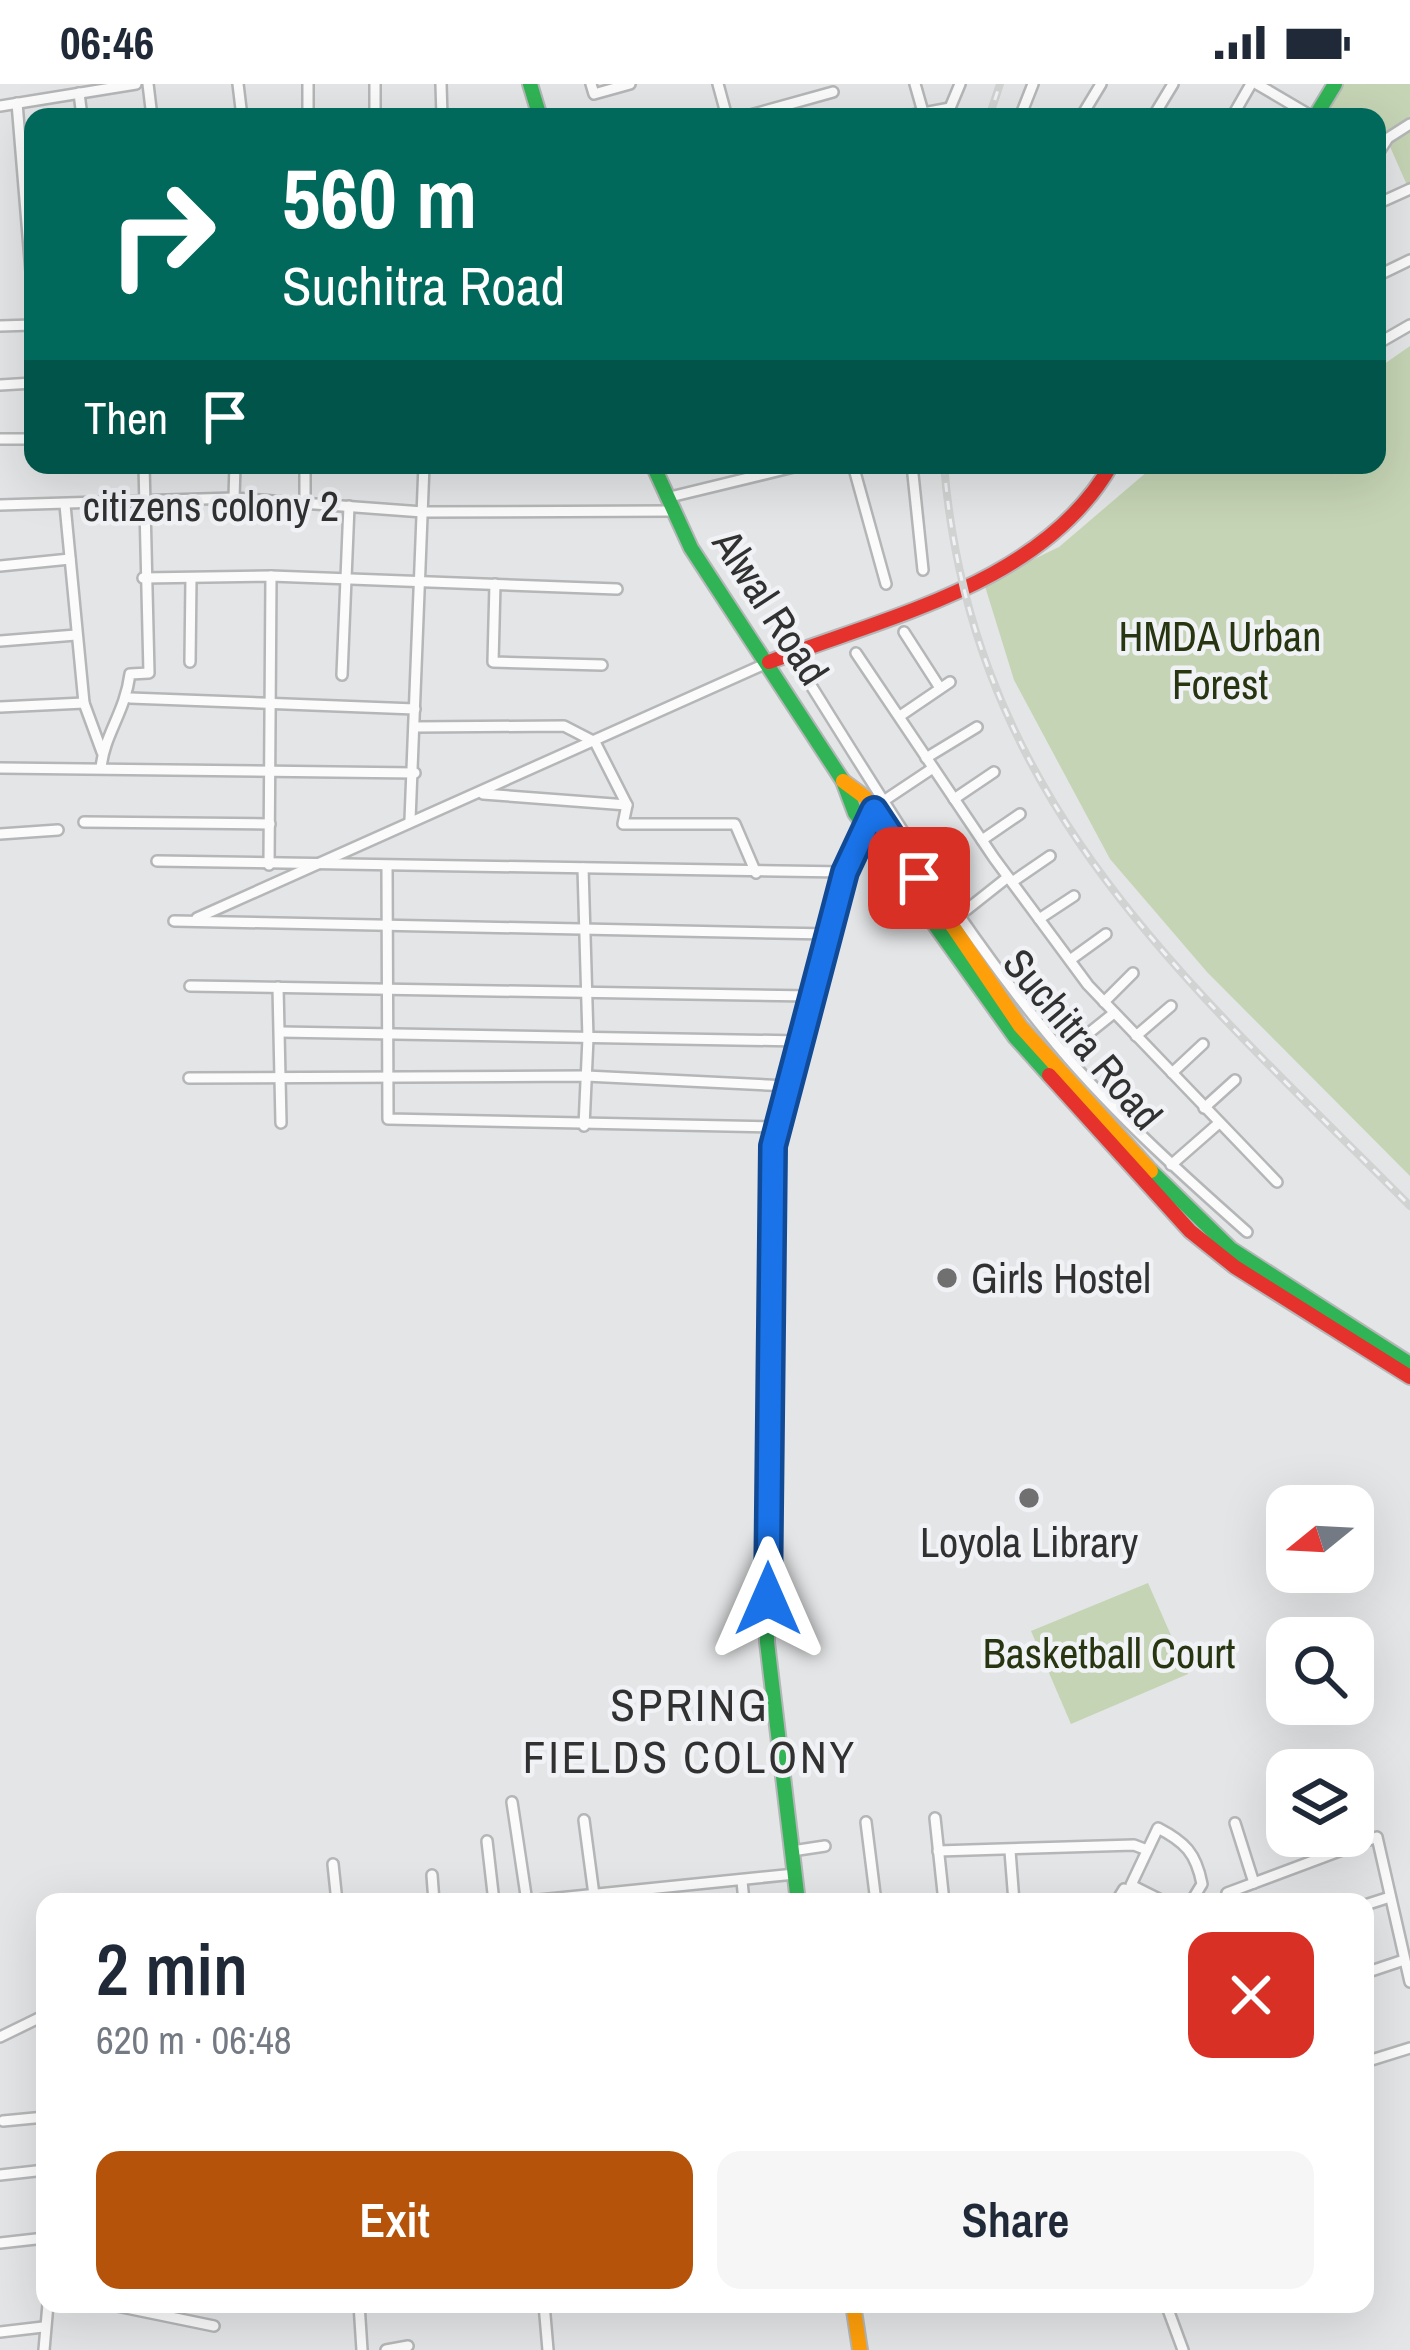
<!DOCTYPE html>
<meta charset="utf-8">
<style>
:root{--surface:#fff;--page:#f6f6f7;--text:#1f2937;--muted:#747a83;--accent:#b45309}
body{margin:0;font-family:"Archivo Narrow",sans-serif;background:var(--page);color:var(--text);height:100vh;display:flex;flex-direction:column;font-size:45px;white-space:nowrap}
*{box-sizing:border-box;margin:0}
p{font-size:39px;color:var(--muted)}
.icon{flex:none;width:66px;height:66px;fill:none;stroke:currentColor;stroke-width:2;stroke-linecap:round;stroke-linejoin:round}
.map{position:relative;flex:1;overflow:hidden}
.side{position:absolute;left:36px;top:1809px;width:1338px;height:420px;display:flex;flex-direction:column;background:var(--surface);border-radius:24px;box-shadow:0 12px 48px #0002}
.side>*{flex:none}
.hud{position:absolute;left:24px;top:24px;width:1362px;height:366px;border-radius:24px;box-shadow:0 12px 48px #0002;background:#00695c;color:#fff;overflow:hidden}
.needle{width:78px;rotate:252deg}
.fabs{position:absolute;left:1266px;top:1401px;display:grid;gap:24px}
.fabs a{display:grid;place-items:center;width:108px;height:108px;border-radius:24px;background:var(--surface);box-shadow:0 12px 48px #0002;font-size:60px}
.pin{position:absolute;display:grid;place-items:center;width:102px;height:102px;color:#fff;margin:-51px;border-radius:24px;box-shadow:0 6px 18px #0006}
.me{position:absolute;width:132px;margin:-66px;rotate:0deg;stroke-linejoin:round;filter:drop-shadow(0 0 9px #0008)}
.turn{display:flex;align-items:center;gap:42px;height:252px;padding:0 60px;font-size:54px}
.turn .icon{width:156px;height:156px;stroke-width:2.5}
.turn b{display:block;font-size:84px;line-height:102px}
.then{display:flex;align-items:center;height:114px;padding:0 60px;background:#0003;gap:24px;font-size:45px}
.round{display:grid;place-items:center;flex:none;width:126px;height:126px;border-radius:24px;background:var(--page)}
.summary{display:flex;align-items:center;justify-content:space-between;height:204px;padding:0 60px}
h1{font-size:72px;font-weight:600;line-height:90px}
.cta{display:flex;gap:24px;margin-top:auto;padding:24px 60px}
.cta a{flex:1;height:138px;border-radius:24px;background:var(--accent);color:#fff;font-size:48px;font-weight:600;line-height:138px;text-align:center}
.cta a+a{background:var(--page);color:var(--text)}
.status{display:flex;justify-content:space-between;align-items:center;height:84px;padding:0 60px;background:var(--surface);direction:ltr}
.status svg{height:33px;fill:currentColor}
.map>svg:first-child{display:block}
.green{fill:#c5d4b4}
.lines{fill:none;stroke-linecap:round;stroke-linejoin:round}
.street-casing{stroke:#b5b6b7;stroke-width:14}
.fast-casing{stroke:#b5b6b7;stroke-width:18}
.slow-casing{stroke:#b5b6b7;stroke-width:18}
.jam-casing{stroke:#b5b6b7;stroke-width:18}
.street{stroke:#fbfbfb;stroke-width:9}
.fast{stroke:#30b455;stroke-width:14}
.slow{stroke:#ff9f0a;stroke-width:14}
.jam{stroke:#e5322d;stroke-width:14}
.rail-casing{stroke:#d1d2d2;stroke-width:8}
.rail{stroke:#f0f2f5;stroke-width:3;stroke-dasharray:9;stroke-linecap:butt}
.route-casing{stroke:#114b97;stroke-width:30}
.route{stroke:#1a73e8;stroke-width:21}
.poi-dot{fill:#707071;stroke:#f0f2f5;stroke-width:4.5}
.labels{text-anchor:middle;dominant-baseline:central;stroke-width:9;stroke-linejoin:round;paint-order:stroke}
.street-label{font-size:42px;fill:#313132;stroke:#f0f2f5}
.park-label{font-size:42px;fill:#273510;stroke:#f0f2f5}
.poi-label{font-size:42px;fill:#313132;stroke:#f0f2f5;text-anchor:start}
.neighbourhood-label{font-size:45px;letter-spacing:3px;fill:#313132;stroke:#f0f2f5}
</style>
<div class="status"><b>06:46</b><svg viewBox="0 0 49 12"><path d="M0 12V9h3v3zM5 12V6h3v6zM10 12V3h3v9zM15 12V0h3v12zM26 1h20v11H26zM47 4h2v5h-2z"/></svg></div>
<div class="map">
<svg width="1410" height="2266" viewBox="0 0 1410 2266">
<rect width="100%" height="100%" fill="#e4e5e6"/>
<!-- green -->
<g class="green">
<path d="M1343 0H1410V108L1377 33H1353L1329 24Z"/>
<path d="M1410 262V1092L1207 888 1110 775 1014 596 984 499 1059 463 1155 381H1377V285Z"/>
<path d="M1148 1499 1188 1590 1071 1640 1031 1547Z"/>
</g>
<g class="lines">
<!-- street casing -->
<g class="street-casing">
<g id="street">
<path d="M148 0 152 33"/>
<path d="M238 0 242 33"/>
<path d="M375 0V33"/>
<path d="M441 0 442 33"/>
<path d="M591 0 594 10 630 0"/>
<path d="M718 0 727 33"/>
<path d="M915 0 923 28"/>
<path d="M1257 0 1313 33"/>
<path d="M79 9 82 33"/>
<path d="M17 19 33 212"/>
<path d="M0 22 136 0"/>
<path d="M950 24 960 0"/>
<path d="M308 33V0"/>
<path d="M743 33 833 8"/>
<path d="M902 33 950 24 947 33"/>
<path d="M1020 33 1033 0"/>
<path d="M1081 33 1101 0"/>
<path d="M1153 33 1173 0"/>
<path d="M1232 33 1251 0"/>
<path d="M1377 71 1388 54 1410 40"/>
<path d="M1377 120 1410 105"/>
<path d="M1377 192 1410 176"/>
<path d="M0 242 33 241"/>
<path d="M1377 260 1410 241"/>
<path d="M0 301 33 299"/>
<path d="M0 355H33"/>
<path d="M853 381 886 500"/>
<path d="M912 381 923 486"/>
<path d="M234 414 235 381"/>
<path d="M666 414 802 381"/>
<path d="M305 418V381"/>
<path d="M0 421 234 414 423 428 672 427"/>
<path d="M65 421 84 619 102 668"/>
<path d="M0 482 70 475"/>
<path d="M143 494 271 492 617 505"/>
<path d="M495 500 493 578 602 581"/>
<path d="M904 548 940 604"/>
<path d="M0 557 76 551"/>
<path d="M856 569 994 774 1088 901 1277 1098"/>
<path d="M190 578 191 494"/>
<path d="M802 587C879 710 955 836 1047 949 1106 1022 1177 1086 1247 1148"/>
<path d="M342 591 349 422"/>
<path d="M130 614 415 625"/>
<path d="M0 623 84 619"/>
<path d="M900 632 950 598"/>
<path d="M416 643 564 642 595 658 627 721 623 740H735L756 789"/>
<path d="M926 674 977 643"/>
<path d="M0 684 415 689"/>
<path d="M101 684C104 651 125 629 130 590L149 589 144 381"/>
<path d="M483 710 627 721"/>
<path d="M954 715 994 688"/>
<path d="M882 718 933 684"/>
<path d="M410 736 424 381"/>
<path d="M84 738 270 740"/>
<path d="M0 750 58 746"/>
<path d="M982 756 1020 730"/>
<path d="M157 777 845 788"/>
<path d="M269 781 271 492"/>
<path d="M387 783 388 1035 779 1043"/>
<path d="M583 784 588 954 584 1042"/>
<path d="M1012 798 1050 772"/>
<path d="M960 831 1008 793"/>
<path d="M197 834 767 579"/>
<path d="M1039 835 1074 812"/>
<path d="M174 837 830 850"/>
<path d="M1070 876 1106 850"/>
<path d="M190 902 812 912"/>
<path d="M278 903 281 1039"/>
<path d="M1104 918 1133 889"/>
<path d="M280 948 800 957"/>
<path d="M1136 952 1171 922"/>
<path d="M1064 969 1114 929"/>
<path d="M1172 989 1203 960"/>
<path d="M189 994 586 992 788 1002"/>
<path d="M1204 1024 1235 996"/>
<path d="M1171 1081 1219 1039"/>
<path d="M512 1718 527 1818"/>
<path d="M935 1734 944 1818"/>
<path d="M584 1736 594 1811"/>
<path d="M866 1738 876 1818"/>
<path d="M1235 1739 1254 1799"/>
<path d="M487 1757 494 1818"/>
<path d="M792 1767 825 1762"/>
<path d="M938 1767 1134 1761 1147 1766"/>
<path d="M1010 1767 1014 1818"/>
<path d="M333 1780 337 1818"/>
<path d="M432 1791 434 1818"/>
<path d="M742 1797 744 1818"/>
<path d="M1227 1809 1377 1753 1410 1898"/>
<path d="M519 1818 795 1790"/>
<path d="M1116 1818 1124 1805 1138 1811"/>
<path d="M1165 1818 1131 1801 1158 1744C1185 1758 1196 1769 1202 1800L1191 1818"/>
<path d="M1365 1821 1390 1813"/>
<path d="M1365 1889 1404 1876"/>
<path d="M0 1953 45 1931"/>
<path d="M1365 1978 1410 1964"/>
<path d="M3 2037 45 2033"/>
<path d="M0 2091 45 2086"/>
<path d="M0 2159 45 2154"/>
<path d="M107 2220 214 2242"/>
<path d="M359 2220 362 2266"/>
<path d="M544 2220 548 2266"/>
<path d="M1166 2220 1183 2266"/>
<path d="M997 2221 999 2220"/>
<path d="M0 2248 43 2243"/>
<path d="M44 2266 48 2220"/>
<path d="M386 2266 408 2262"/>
</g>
</g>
<!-- fast casing -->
<g class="fast-casing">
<g id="fast">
<path d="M530 0 540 33"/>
<path d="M1315 33 1335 0"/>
<path d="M653 381 691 464 843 697 855 729 1015 953 1049 991"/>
<path d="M1151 1087 1231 1165 1410 1280"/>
<path d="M798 1818 767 1558 773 1062 845 788 874 726"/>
</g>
</g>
<!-- slow casing -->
<g class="slow-casing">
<g id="slow">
<path d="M843 697 866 714 1020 942 1151 1087"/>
<path d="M853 2220 860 2266"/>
</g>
</g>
<!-- jam casing -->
<g class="jam-casing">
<g id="jam">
<path d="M769 578C888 532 1044 499 1111 381"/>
<path d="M1049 991 1190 1147 1235 1183 1410 1293"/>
</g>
</g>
<!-- street -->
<use href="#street" class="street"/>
<!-- fast -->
<use href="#fast" class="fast"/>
<!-- slow -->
<use href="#slow" class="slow"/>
<!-- jam -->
<use href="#jam" class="jam"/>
<!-- rail casing -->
<g class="rail-casing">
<g id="rail">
<path d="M989 33 1000 0"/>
<path d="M944 381C972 719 1189 899 1410 1122"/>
</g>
</g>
<!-- rail -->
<use href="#rail" class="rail"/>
</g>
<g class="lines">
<!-- route casing -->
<g class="route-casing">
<path id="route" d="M768 1515 773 1062 845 788 874 726 919 794"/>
</g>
<!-- route -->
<use href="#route" class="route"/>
</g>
<!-- markers -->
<g class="poi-dot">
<circle cx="947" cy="1194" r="12"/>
<circle cx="1029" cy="1414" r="12"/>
</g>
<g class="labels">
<!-- street labels -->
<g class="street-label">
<text x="211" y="422">citizens colony 2</text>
<text transform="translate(771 523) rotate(57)">Alwal Road</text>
<text transform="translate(1083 955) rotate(50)">Suchitra Road</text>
</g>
<!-- park labels -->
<g class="park-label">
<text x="1220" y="552">HMDA Urban<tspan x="1220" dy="48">Forest</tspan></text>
<text x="1109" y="1569">Basketball Court</text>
</g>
<!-- poi labels -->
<g class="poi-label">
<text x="971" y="1194">Girls Hostel</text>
<text x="1029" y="1458" text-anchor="middle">Loyola Library</text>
</g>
<!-- neighbourhood labels -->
<g class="neighbourhood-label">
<text x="690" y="1620">SPRING<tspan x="690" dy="52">FIELDS COLONY</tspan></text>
</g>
</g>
</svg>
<div class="fabs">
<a><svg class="needle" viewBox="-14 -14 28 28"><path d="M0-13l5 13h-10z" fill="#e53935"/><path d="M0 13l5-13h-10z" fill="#747a83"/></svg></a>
<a><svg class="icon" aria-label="search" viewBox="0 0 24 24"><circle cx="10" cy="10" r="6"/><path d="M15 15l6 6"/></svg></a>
<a><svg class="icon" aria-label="layers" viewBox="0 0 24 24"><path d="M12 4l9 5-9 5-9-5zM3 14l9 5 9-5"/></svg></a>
</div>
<div class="pin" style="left:919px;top:794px;background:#d93025"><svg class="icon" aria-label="arrive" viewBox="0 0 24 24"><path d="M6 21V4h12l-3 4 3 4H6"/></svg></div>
<svg class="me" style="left:768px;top:1515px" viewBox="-20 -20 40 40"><path d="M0-17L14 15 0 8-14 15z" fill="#1a73e8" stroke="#fff" stroke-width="4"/></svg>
<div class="hud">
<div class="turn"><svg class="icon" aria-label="right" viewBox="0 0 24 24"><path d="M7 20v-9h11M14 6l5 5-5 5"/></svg><div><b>560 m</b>Suchitra Road</div></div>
<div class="then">Then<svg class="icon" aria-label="arrive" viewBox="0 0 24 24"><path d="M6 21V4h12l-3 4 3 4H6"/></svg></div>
</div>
<section class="side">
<div class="summary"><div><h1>2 min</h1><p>620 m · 06:48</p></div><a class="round" style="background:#d93025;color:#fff"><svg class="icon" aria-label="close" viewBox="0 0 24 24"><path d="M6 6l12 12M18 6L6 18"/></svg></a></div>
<div class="cta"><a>Exit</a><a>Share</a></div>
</section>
</div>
